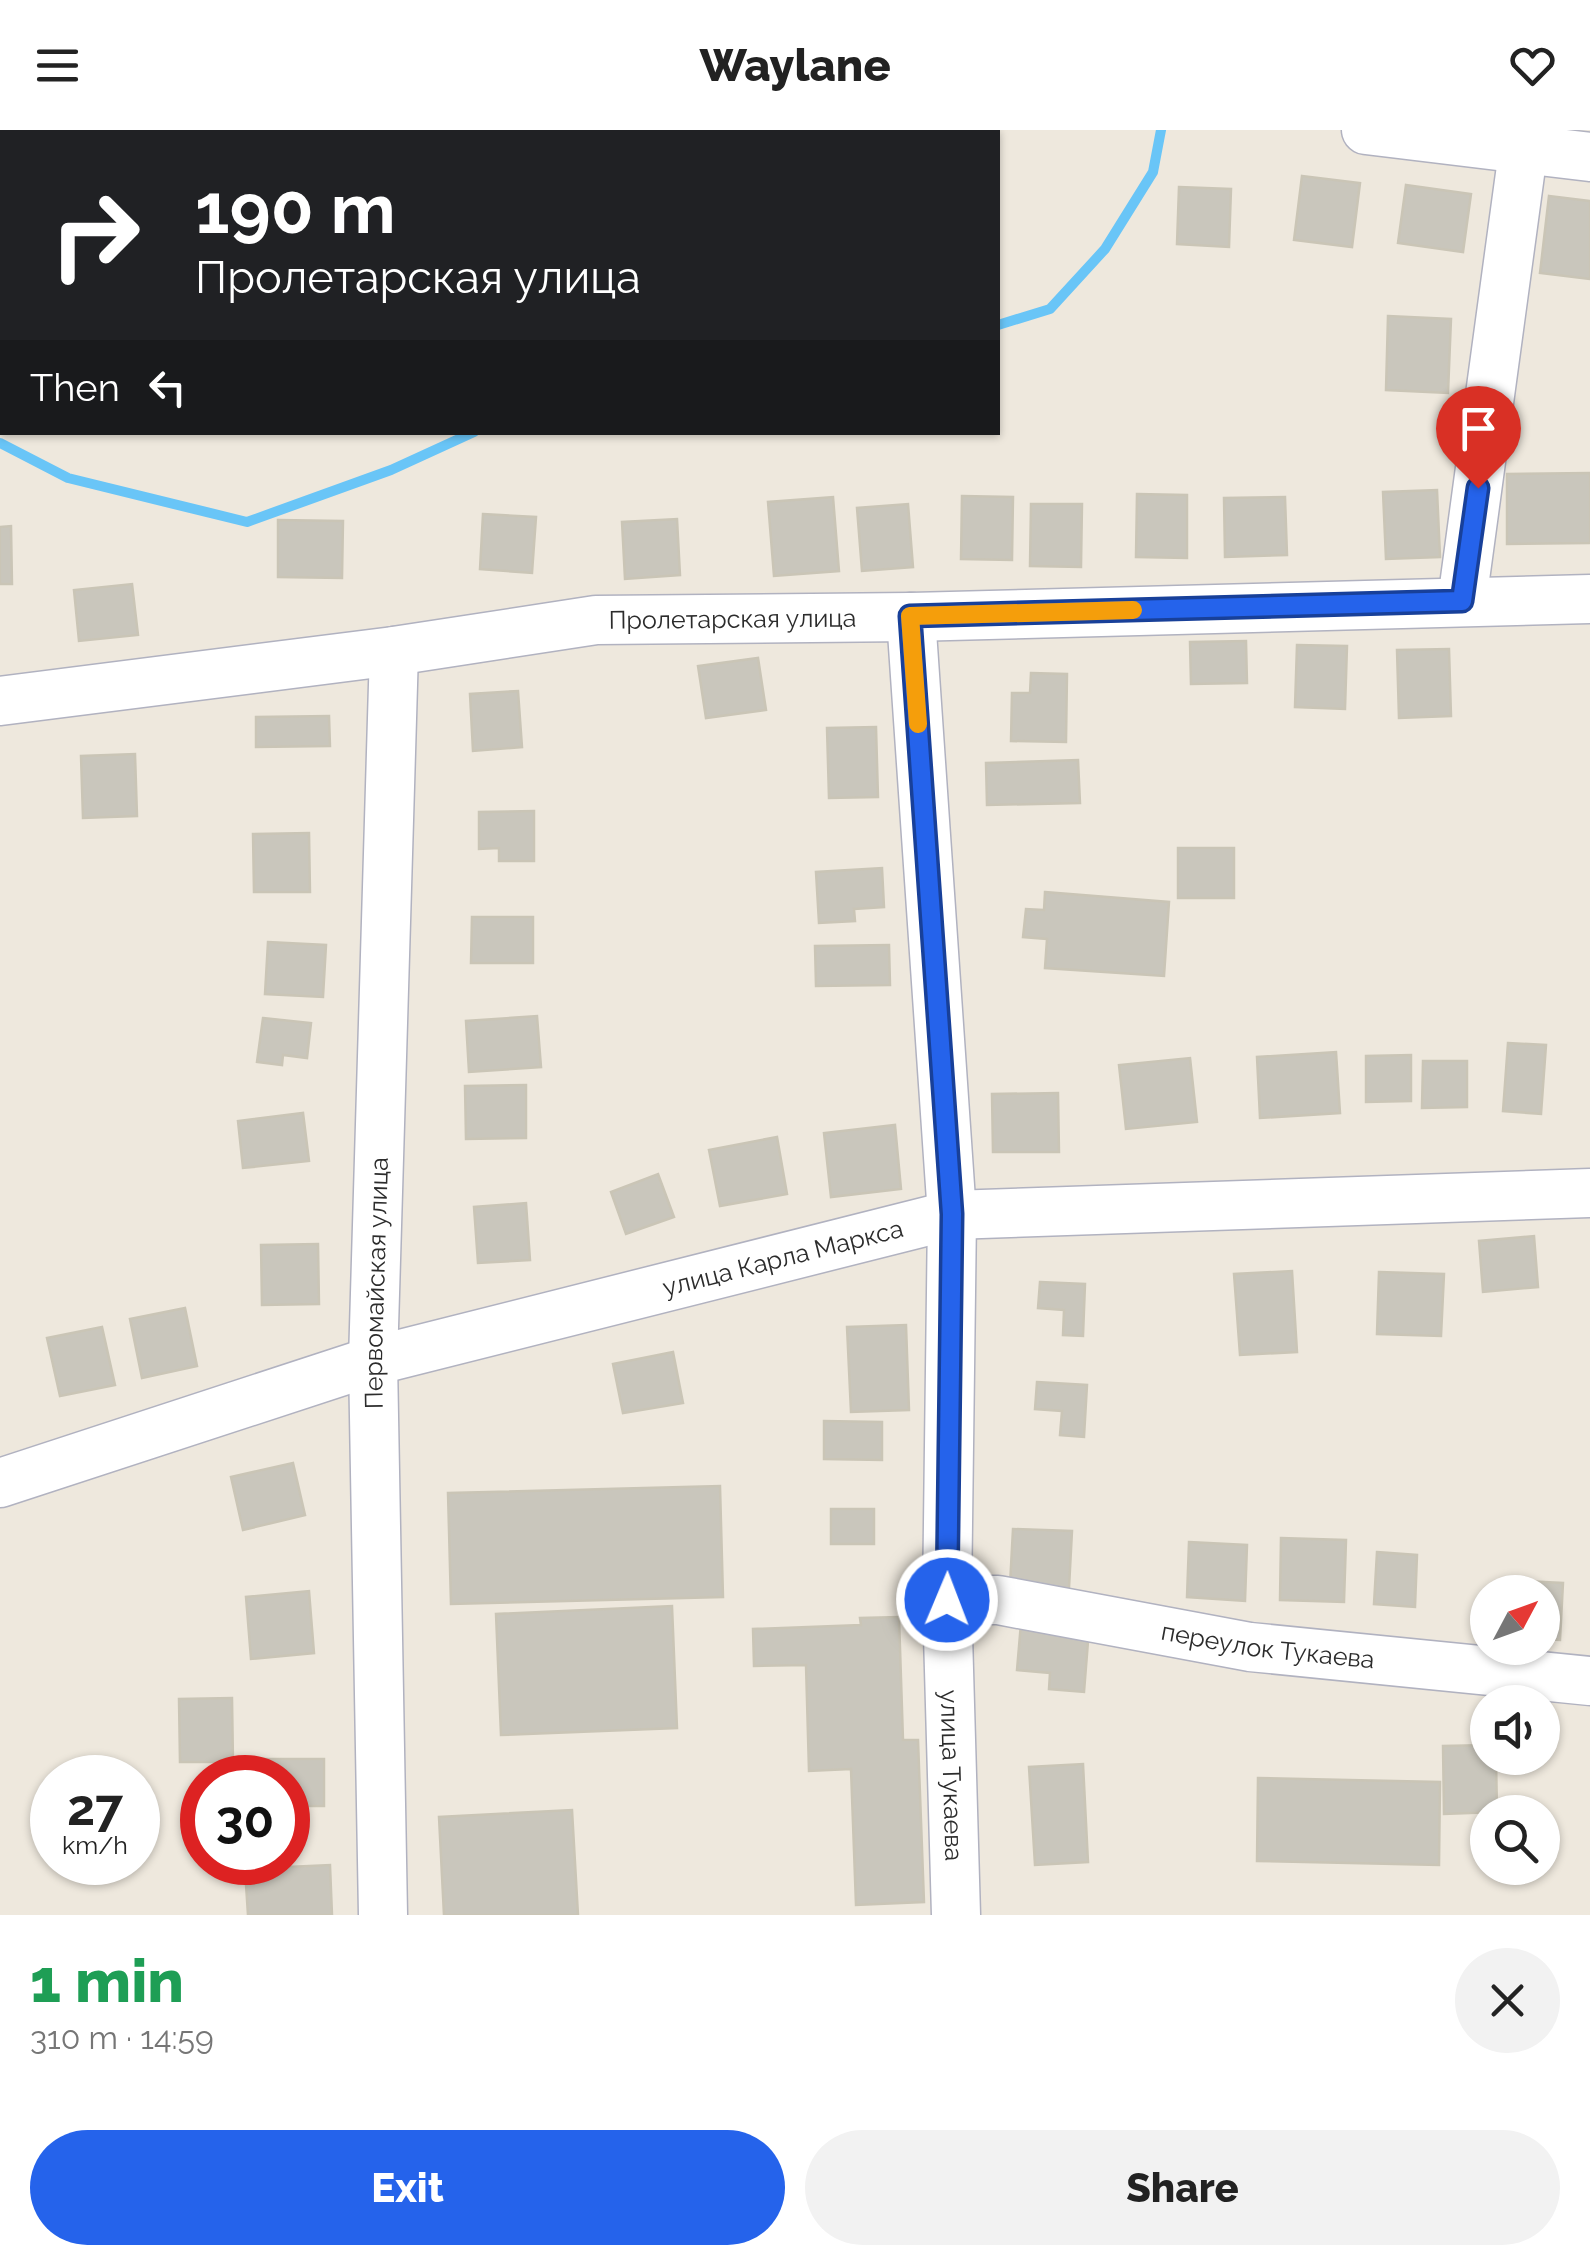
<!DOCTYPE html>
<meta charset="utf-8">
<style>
:root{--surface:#fff;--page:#f2f2f2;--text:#222;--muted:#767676;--accent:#2563eb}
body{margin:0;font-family:Raleway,sans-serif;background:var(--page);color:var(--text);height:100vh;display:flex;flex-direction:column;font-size:38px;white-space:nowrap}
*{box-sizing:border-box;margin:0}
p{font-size:32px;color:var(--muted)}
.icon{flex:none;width:55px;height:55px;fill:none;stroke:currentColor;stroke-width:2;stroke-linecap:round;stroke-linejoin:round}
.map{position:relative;height:1785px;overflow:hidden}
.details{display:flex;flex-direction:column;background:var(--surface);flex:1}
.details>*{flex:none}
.guide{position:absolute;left:0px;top:0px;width:1000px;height:305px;box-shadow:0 2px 8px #0004;background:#202124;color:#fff;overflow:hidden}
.needle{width:65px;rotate:49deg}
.controls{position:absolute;left:1470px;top:1445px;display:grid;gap:20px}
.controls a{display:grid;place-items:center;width:90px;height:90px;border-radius:50%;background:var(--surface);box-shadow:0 2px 8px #0004;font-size:50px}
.speed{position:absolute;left:30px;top:1625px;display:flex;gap:20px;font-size:50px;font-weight:700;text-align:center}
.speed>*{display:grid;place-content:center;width:130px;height:130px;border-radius:50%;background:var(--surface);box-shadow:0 2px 8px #0004;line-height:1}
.speed small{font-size:25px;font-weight:400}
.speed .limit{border:15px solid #d22;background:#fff;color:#111}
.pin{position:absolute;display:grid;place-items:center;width:85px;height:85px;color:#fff;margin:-102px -42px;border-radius:50% 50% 50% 0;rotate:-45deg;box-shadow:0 0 10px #0007}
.pin .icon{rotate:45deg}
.me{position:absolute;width:110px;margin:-55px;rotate:1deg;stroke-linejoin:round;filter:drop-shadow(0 0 8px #0008)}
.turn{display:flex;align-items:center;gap:35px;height:210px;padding:0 30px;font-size:45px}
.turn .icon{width:130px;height:130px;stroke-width:2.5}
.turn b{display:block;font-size:70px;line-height:85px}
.then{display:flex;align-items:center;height:95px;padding:0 30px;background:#0003;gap:20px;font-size:38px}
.round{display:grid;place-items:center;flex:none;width:105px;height:105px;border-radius:52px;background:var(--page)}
.headline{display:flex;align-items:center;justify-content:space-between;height:170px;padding:0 30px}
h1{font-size:60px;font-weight:800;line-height:75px;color:#1e9e55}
.action{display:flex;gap:20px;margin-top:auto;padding:20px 30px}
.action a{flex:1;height:115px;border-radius:60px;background:var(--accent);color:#fff;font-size:40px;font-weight:800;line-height:115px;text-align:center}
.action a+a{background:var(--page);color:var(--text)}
header{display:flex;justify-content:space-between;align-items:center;height:130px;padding:0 30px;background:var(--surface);font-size:45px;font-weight:800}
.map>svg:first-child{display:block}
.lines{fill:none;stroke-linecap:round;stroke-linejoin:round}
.stream{stroke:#69c5f7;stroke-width:10}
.building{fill:#c9c6bc;stroke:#cac5b6;stroke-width:2.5}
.minor-casing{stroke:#b1b2c0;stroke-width:51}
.minor{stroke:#fff;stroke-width:48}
.route-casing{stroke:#184099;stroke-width:25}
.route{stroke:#2563eb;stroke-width:18}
.slow{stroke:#f59e0b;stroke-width:18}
.labels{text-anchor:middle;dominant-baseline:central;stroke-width:9;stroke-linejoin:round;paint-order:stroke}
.street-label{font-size:25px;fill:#2c2c2c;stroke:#fff}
</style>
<header><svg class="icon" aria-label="menu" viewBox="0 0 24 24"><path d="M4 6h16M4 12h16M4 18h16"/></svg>Waylane<svg class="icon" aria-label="heart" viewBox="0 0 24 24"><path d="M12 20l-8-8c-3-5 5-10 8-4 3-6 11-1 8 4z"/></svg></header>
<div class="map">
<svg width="1590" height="1785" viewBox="0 0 1590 1785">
<rect width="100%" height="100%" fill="#eee8dd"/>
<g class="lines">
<!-- stream -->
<g class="stream">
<path d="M998 195 1050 179 1105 119 1153 42 1161 0"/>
<path d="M0 313 68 348 247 392 391 340 474 302"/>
</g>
</g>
<!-- building -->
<g class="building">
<path d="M1302 46 1360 53 1352 117 1294 110Z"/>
<path d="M1406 55 1471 64 1463 122 1398 113Z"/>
<path d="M1179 57 1231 59 1229 117 1177 114Z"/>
<path d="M1549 66 1590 71V149L1540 143Z"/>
<path d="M1388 186 1451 189 1448 263 1386 260Z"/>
<path d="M1590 343V413L1507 414V344Z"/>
<path d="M1437 360 1440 427 1386 429 1383 362Z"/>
<path d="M1137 364 1187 365V428L1136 427Z"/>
<path d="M962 366 1013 367 1012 430 961 429Z"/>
<path d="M833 367 839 441 774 446 768 372Z"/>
<path d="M1285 367 1287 425 1225 427 1224 368Z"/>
<path d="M908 374 913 437 862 441 857 378Z"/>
<path d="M1031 374H1082L1081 437 1030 436Z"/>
<path d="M483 384 536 387 532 443 480 439Z"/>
<path d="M677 389 680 445 625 449 622 392Z"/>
<path d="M278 390 343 391 342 448 278 447Z"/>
<path d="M11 396 12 454H0V397Z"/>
<path d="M132 454 138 505 79 511 74 460Z"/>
<path d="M1246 511 1247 553 1191 554 1190 512Z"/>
<path d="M1297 515 1347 516 1345 579 1295 577Z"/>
<path d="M1449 519 1451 586 1399 588 1397 520Z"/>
<path d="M758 528 766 580 706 588 698 536Z"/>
<path d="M1031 543 1067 544 1066 612 1011 611 1012 563H1030Z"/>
<path d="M518 561 522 617 473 621 470 564Z"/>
<path d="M329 586 330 616 256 617V587Z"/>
<path d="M876 597 878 667 829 668 827 598Z"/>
<path d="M135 624 137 686 83 688 81 626Z"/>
<path d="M1078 630 1080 673 987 675 986 633Z"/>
<path d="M534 681V731H499V718L479 719V682Z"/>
<path d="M309 703 310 762H254L253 704Z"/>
<rect x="1178" y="718" width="56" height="50"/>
<path d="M882 738 884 777 854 779 855 791 819 793 816 742Z"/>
<path d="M1045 762 1169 772 1164 846 1045 838 1047 809 1023 807 1026 779 1044 780Z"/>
<path d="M472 787H533V833H471Z"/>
<path d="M268 812 326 815 323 867 265 864Z"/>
<path d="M889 815 890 855 816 856 815 816Z"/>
<path d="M537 886 541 937 469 942 466 891Z"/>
<path d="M263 888 311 893 307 928 283 925 282 935 257 932Z"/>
<path d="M1508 913 1546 915 1541 984 1503 981Z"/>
<path d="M1336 922 1340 983 1260 988 1257 927Z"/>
<path d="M1411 925V971L1366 972V926Z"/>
<path d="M1190 928 1197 992 1126 999 1119 935Z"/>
<path d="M1423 931H1467V977L1422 978Z"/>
<path d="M526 955V1008L466 1009 465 956Z"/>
<path d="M1058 963 1059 1022H993L992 964Z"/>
<path d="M303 983 309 1031 243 1038 238 991Z"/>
<path d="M895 995 901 1059 831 1067 824 1003Z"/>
<path d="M777 1007 787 1064 720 1076 709 1020Z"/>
<path d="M658 1044 674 1087 626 1104 611 1062Z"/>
<path d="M526 1073 530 1130 478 1133 474 1077Z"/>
<path d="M1534 1106 1538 1157 1483 1162 1479 1111Z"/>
<path d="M318 1114 319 1174 262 1175 261 1115Z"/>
<path d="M1292 1141 1297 1222 1240 1225 1234 1144Z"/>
<path d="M1379 1142 1444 1144 1441 1206 1377 1204Z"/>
<path d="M1040 1152 1085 1154 1083 1206 1063 1205 1064 1180 1038 1178Z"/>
<path d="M185 1178 197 1236 142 1248 130 1189Z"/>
<path d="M906 1195 909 1280 851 1282 847 1197Z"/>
<path d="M102 1197 115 1255 60 1266 47 1208Z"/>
<path d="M673 1222 683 1273 623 1283 613 1234Z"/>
<path d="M1037 1252 1087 1255 1084 1307 1060 1305 1062 1281 1035 1279Z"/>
<path d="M824 1291 882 1292V1330L824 1329Z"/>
<path d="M293 1333 305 1385 243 1400 231 1347Z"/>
<path d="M720 1356 723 1467 451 1474 448 1363Z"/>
<rect x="831" y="1379" width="43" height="35"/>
<path d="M1013 1399 1072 1401 1069 1458 1010 1455Z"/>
<path d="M1281 1408 1346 1410 1344 1472 1280 1470Z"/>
<path d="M1189 1412 1247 1415 1245 1471 1187 1467Z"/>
<path d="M1377 1422 1417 1425 1415 1477 1374 1474Z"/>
<path d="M1523 1451 1563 1453 1560 1510 1542 1509V1462H1522Z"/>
<path d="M309 1461 314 1523 251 1529 246 1467Z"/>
<path d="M672 1476 677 1598 501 1605 496 1484Z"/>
<path d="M899 1487 903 1610H918L924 1772 856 1775 851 1639 809 1641 806 1535 754 1536 753 1499 861 1495 860 1488Z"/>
<path d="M1021 1493 1089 1499 1084 1562 1049 1559 1050 1543 1017 1540Z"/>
<path d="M232 1568 233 1632H180L179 1569Z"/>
<path d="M1488 1615V1628H1496L1497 1682 1444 1684 1443 1616Z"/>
<path d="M240 1629H324V1676H288V1648H240Z"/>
<path d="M1083 1634 1088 1732 1035 1735 1029 1637Z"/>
<path d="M1258 1648 1440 1652 1439 1735 1257 1731Z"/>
<path d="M572 1680 578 1785H444L439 1687Z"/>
<path d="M330 1735 332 1785H248L245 1739Z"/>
</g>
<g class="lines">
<!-- minor casing -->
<g class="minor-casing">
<g id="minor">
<path d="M1366 0 1590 27"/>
<path d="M486 2 487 0"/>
<path d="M1462 471 1526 0"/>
<path id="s1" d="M911 487 952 1085 947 1470 956 1785"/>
<path id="s2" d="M0 571 394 521 596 490 911 487 1590 469"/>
<path id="s3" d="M0 1353 373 1231 952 1085 1590 1063"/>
<path id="s4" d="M947 1470H998L1250 1517 1590 1551"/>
<path id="s5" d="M383 1785 373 1231 394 521"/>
</g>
</g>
<!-- minor -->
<use href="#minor" class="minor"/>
</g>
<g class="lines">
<!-- route casing -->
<g class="route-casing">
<path id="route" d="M947 1470 952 1084 910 486 1462 471 1478 358"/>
</g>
<!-- route -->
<use href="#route" class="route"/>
<!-- slow -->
<path class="slow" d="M918 594 910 486 1133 480"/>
</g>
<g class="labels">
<!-- street labels -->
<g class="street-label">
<text stroke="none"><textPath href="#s2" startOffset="738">Пролетарская улица</textPath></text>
<text stroke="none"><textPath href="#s3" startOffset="815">улица Карла Маркса</textPath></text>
<text stroke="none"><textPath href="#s5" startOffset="632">Первомайская улица</textPath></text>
<text stroke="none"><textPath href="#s4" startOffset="325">переулок Тукаева</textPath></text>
<text stroke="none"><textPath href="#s1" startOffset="1160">улица Тукаева</textPath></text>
</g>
</g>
</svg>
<div class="controls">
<a><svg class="needle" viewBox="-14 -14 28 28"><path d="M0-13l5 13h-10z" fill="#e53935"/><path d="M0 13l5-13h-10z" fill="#767676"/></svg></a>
<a><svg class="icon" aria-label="sound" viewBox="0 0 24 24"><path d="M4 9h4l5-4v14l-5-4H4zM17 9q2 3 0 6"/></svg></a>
<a><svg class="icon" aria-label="search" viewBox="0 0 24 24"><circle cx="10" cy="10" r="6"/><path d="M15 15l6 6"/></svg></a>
</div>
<div class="speed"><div>27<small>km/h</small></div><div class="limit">30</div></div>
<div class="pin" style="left:1478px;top:358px;background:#d93025"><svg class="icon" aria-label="arrive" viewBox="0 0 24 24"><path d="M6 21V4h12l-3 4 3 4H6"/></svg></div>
<svg class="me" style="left:947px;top:1470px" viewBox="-20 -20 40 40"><circle r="17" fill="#2563eb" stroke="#fff" stroke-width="3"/><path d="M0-11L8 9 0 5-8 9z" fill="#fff"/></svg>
<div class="guide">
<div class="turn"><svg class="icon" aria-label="right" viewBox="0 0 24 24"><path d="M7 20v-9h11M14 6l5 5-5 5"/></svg><div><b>190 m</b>Пролетарская улица</div></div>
<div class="then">Then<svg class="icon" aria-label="left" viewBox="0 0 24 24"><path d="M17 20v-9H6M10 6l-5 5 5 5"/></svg></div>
</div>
</div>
<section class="details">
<div class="headline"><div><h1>1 min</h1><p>310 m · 14:59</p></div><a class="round"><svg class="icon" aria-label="close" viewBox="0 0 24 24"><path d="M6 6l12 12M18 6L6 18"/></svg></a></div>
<div class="action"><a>Exit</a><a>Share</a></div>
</section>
